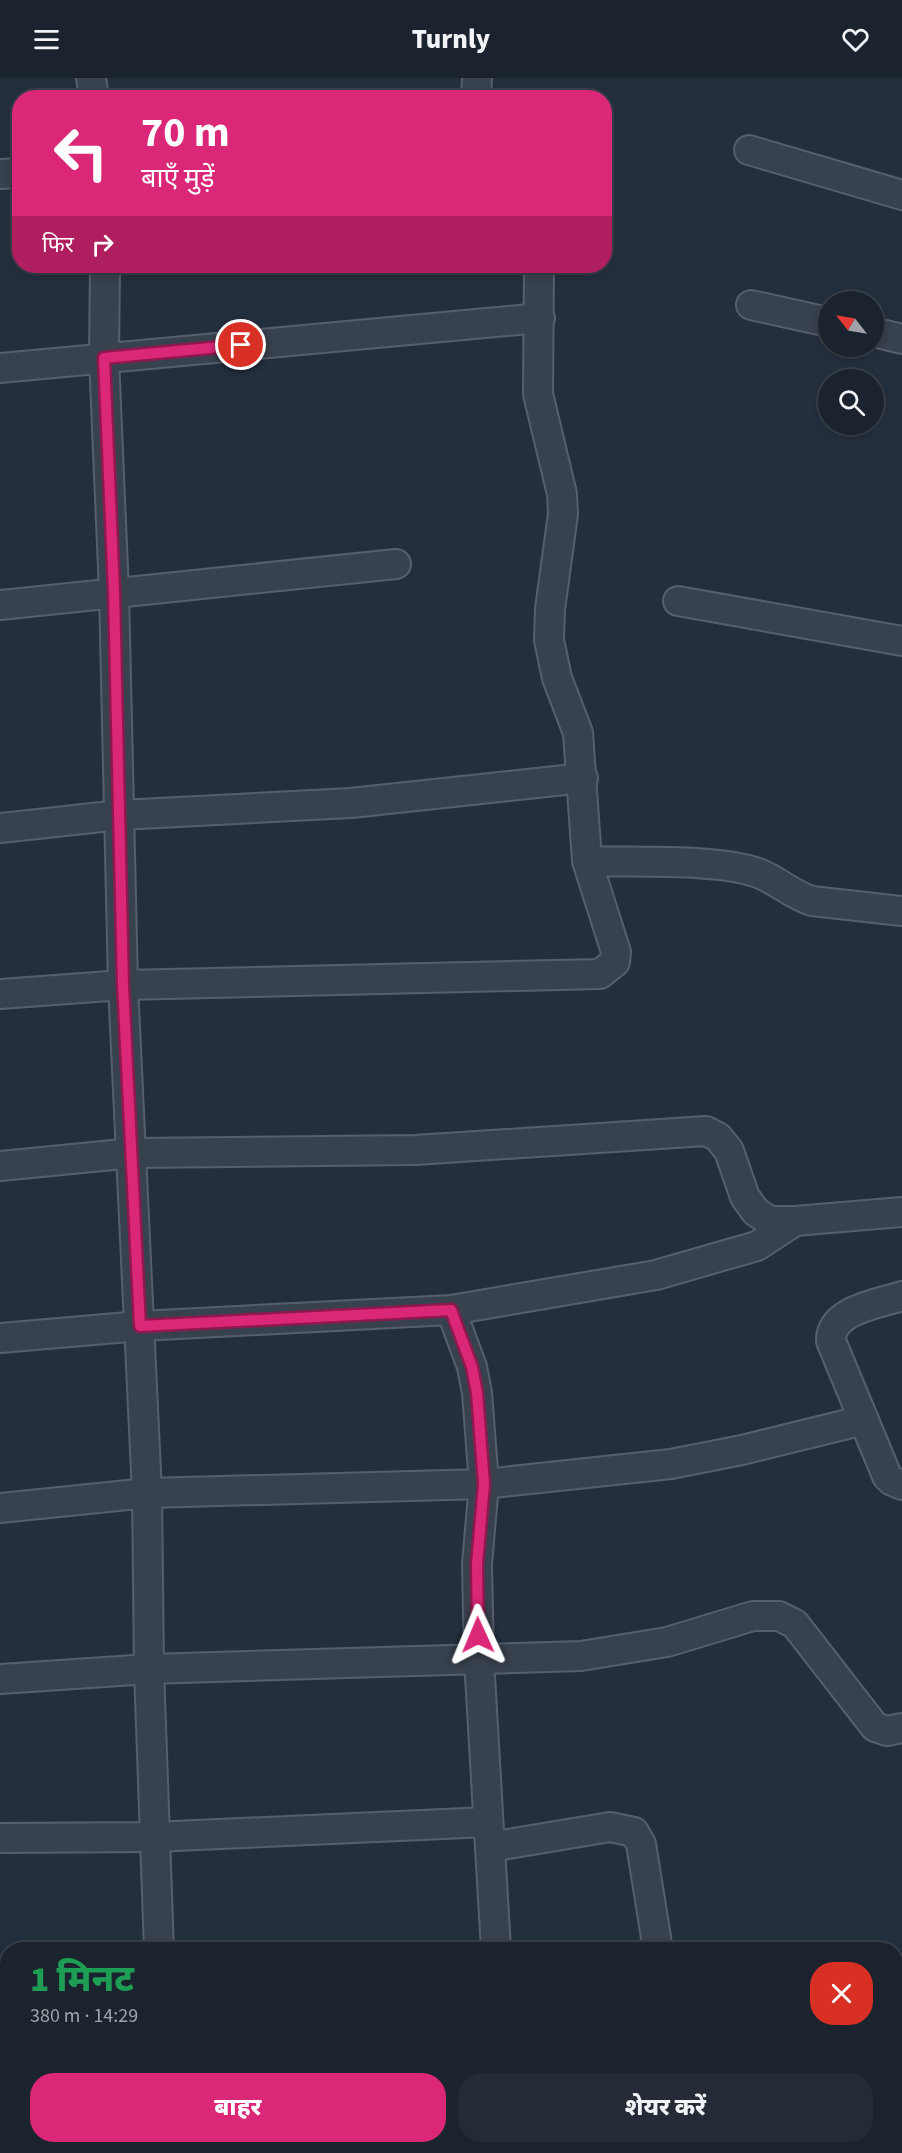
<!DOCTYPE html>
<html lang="hi">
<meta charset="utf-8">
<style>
:root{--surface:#1b232e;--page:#242b36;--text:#f1f3f6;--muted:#a0a4aa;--line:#39404a;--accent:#db2777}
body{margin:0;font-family:"Source Sans 3","Noto Sans Devanagari",sans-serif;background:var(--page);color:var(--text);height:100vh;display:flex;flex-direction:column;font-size:22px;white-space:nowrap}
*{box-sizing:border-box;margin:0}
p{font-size:20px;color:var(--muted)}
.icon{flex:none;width:33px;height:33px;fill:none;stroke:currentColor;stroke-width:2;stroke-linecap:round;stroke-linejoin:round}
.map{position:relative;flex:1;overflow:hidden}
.panel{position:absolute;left:0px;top:1864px;width:903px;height:212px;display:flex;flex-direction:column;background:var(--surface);border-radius:24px 24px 0 0;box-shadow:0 3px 9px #0003,0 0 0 2px var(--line)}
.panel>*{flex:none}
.top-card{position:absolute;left:12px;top:12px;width:600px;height:183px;border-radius:24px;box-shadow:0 3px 9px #0003,0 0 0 2px var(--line);background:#db2777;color:#fff;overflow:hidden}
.needle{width:39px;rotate:301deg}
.tools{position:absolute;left:818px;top:213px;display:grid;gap:12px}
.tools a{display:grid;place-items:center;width:66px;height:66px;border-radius:50%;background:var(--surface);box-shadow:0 3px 9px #0003,0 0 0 2px var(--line);font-size:30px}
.pin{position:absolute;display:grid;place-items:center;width:51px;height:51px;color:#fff;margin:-26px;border:3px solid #fff;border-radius:50%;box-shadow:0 2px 6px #0007}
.me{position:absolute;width:66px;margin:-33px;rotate:359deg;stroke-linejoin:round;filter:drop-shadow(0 0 4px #0008)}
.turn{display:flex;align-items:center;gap:21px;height:126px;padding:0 30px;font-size:27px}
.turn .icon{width:78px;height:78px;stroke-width:2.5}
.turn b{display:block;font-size:42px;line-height:51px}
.then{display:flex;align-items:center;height:57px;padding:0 30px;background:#0003;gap:12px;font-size:22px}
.round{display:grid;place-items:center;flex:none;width:63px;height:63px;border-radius:24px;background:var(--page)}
.summary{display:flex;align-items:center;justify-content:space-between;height:102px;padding:0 30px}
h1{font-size:36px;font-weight:800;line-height:45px;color:#1e9e55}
.action{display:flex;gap:12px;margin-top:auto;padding:12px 30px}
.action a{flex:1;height:69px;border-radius:24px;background:var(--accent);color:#fff;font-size:24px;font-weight:800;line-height:69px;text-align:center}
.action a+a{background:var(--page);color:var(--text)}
header{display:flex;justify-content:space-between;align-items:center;height:78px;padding:0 30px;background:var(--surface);font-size:27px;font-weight:800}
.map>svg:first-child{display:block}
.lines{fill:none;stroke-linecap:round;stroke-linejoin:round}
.minor-casing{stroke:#565f6c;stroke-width:32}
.minor{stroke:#38414e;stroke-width:28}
.route-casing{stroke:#8e194d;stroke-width:15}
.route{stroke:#db2777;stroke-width:10}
</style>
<header><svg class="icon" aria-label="menu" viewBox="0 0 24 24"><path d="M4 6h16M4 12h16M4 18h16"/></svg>Turnly<svg class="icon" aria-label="heart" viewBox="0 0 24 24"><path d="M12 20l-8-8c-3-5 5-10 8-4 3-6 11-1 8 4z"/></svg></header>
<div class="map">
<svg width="902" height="2075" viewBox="0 0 902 2075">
<rect width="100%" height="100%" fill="#242f3e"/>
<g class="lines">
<!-- minor casing -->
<g class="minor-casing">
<g id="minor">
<path d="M91 0 94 20"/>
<path d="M476 20 477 0"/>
<path d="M749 72 902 117"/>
<path d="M0 96 20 95"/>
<path d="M105 188 104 280 114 514 123 907 147 1415 149 1591 159 1872"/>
<path d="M751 227 828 244"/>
<path d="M873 254 902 261"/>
<path d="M0 290 540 240"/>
<path d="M678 523 902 563"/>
<path d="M0 527 396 486"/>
<path d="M0 750 120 737 351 725 583 700"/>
<path d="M587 783C633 785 717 780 758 795 777 802 792 817 812 823L902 833"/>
<path d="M0 916 123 907 600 896 615 884 616 874 587 783 578 655 557 600 549 562 550 531 563 436 562 416 538 316 539 188"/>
<path d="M0 1088 133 1075 415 1072 706 1053 718 1059 729 1073 745 1119 756 1134 770 1143H795L902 1134"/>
<path d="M902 1218C878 1226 830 1232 831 1263L887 1398 892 1403 902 1407"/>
<path d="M451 1232 472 1289 477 1315 484 1406 477 1486 479 1581 496 1872"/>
<path d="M0 1260 140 1248 451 1232 656 1197 757 1168 795 1143"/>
<path d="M0 1430 147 1415 484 1406 671 1386 742 1372 864 1342"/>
<path d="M0 1601 149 1591 581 1578 667 1564 753 1538H779L795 1546 875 1649 887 1653 902 1650"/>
<path d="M0 1760 153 1759 488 1744"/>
<path d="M490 1769 610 1749 634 1754 641 1766 658 1872"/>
<path d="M0 1940H8"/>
<path d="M170 2068 171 2075"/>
<path d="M520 2068 526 2075"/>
<path d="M690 2068 691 2075"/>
<path d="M430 2075 443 2068"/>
</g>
</g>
<!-- minor -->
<use href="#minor" class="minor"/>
</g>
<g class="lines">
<!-- route casing -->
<g class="route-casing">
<path id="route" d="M241 267 104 280 114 514 123 907 140 1248 451 1232 472 1289 477 1315 484 1406 477 1486 478 1557"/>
</g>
<!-- route -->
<use href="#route" class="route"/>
</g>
</svg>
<div class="tools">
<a><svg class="needle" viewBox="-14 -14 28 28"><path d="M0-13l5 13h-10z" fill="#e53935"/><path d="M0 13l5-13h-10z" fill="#a0a4aa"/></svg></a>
<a><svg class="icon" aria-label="search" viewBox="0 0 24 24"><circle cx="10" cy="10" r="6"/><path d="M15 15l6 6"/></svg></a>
</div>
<div class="pin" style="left:241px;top:267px;background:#d93025"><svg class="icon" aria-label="arrive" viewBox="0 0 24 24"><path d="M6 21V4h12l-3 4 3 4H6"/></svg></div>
<svg class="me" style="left:478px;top:1557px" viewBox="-20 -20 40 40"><path d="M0-17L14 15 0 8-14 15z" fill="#db2777" stroke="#fff" stroke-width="4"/></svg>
<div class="top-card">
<div class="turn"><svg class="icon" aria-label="left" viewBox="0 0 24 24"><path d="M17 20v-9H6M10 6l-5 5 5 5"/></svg><div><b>70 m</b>बाएँ मुड़ें</div></div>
<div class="then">फिर<svg class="icon" aria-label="right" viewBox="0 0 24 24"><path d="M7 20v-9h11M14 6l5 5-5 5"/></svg></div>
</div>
<section class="panel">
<div class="summary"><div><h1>1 मिनट</h1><p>380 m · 14:29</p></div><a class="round" style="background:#d93025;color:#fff"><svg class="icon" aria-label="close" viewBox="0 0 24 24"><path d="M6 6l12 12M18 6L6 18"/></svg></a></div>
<div class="action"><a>बाहर</a><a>शेयर करें</a></div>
</section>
</div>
